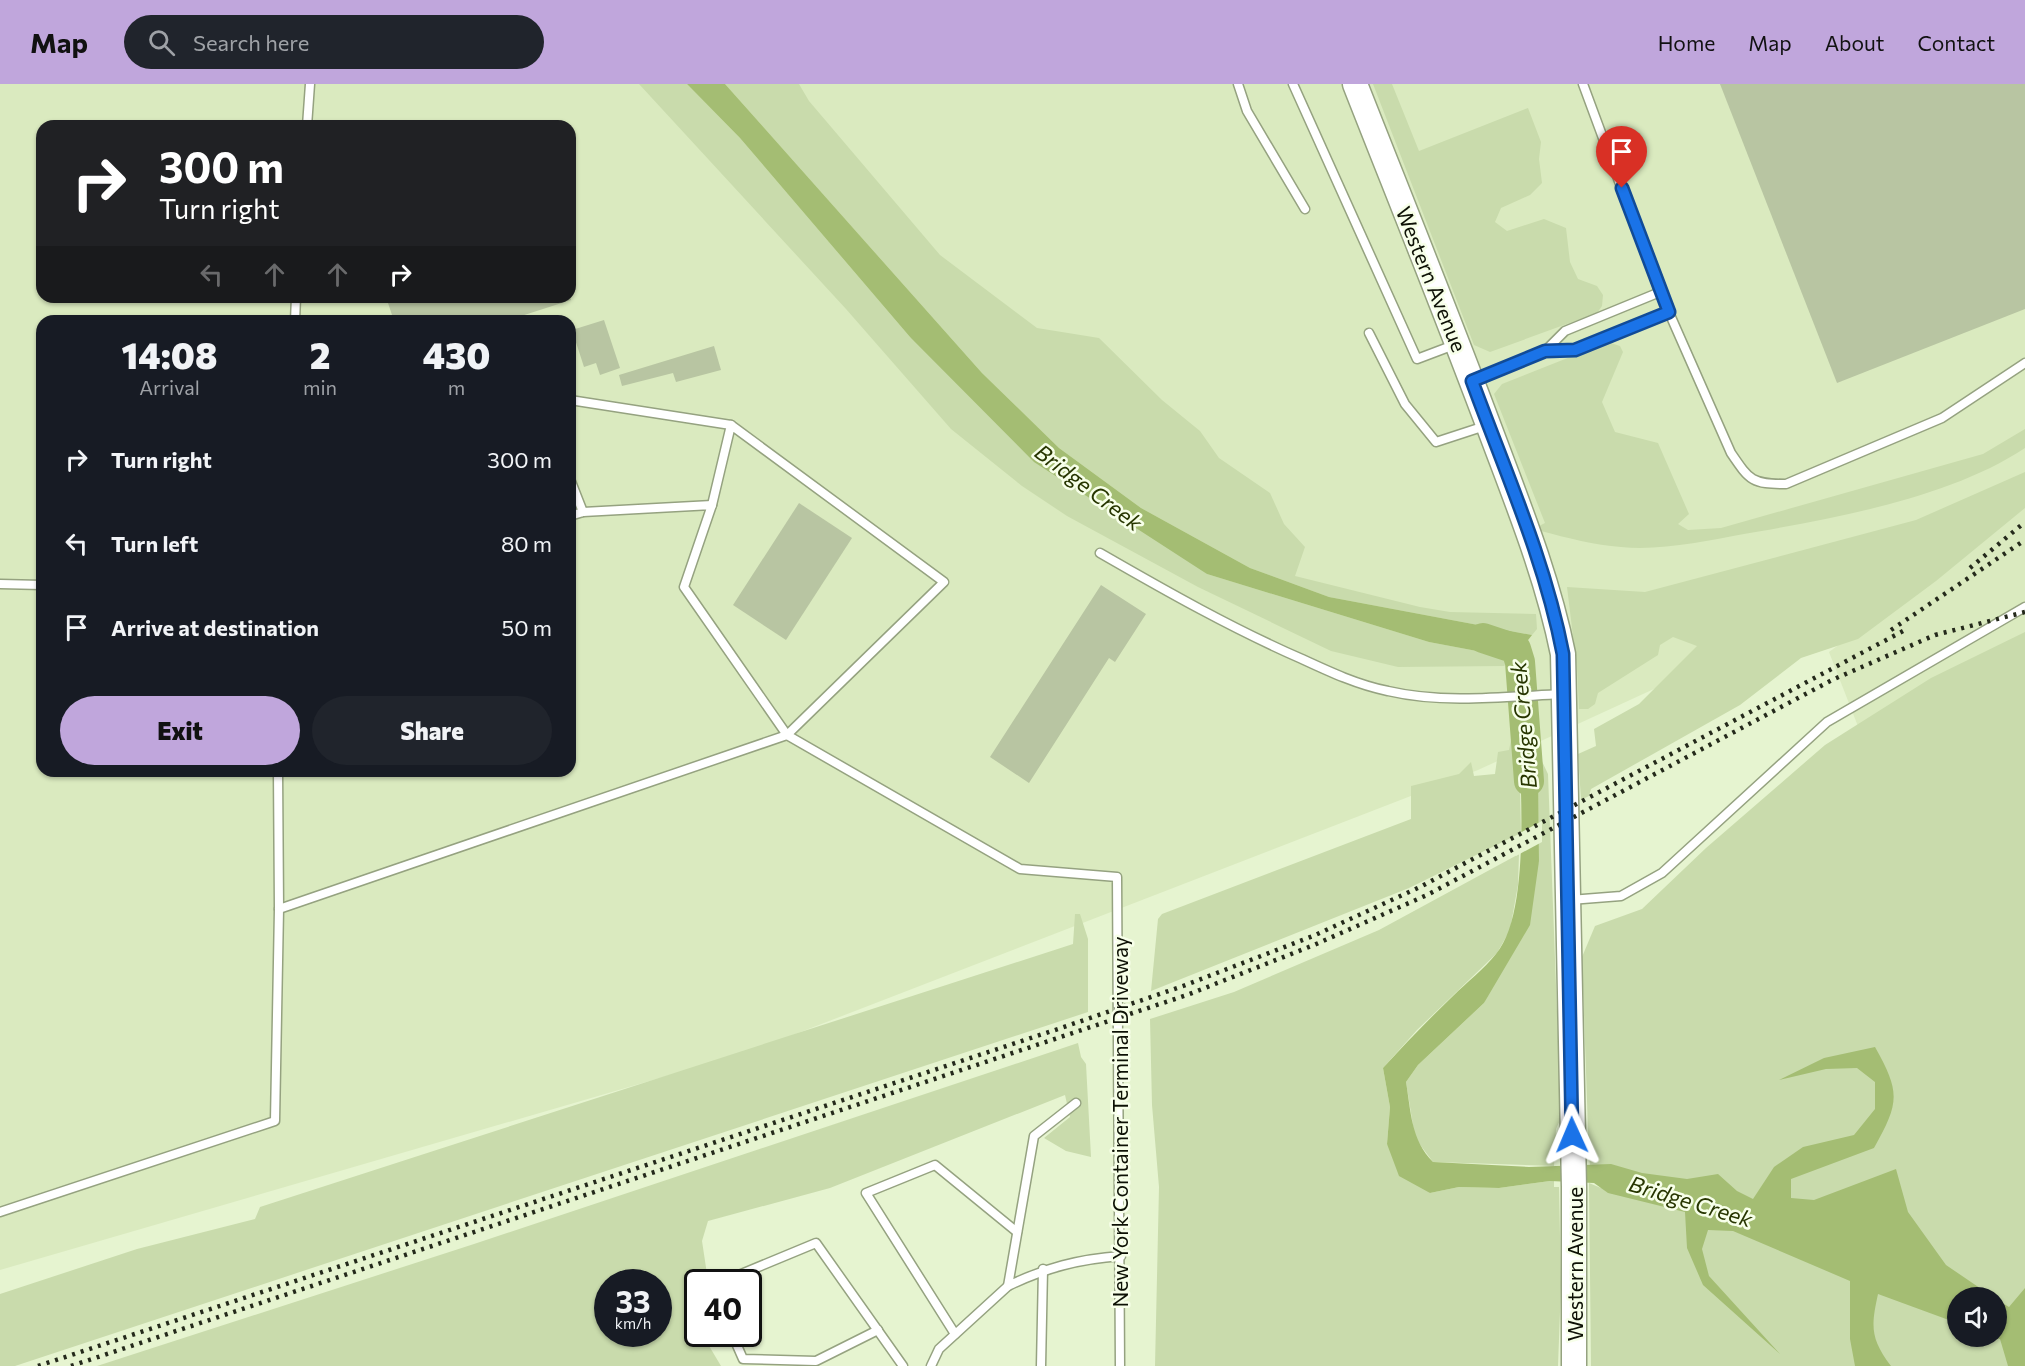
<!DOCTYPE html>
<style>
:root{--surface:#171b24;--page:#20242c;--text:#f1f3f6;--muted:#9ea1a6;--accent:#c0a6dc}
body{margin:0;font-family:Commissioner,sans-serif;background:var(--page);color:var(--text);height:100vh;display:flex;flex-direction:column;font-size:22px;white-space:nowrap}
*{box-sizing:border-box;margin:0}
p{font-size:20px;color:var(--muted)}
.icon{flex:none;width:33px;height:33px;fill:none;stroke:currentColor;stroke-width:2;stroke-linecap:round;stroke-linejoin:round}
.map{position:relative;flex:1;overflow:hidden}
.sheet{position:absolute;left:36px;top:231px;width:540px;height:462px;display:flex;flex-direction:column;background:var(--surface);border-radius:18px;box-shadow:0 2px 4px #0004}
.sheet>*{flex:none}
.hud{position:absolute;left:36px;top:36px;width:540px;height:183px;border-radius:18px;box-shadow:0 2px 4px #0004;background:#202124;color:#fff;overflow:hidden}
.fabs{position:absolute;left:1947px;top:1203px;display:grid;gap:12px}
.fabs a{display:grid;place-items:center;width:60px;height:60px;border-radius:50%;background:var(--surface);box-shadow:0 2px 4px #0004;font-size:30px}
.speed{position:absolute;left:594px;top:1185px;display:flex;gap:12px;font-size:30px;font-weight:700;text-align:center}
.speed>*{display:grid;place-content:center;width:78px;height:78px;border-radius:50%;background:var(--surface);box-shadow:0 2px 4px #0004;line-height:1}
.speed small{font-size:15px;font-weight:400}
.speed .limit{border:3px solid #111;border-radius:9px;background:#fff;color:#111}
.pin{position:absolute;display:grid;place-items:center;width:51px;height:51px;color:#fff;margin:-62px -26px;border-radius:50% 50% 50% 0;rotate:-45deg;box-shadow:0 0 6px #0007}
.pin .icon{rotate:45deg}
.me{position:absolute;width:66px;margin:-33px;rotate:359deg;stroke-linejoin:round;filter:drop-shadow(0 0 4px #0008)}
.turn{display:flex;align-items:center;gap:21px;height:126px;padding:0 24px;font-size:27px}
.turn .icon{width:78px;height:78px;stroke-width:2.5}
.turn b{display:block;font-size:42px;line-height:51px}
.lanes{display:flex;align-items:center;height:57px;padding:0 24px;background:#0003;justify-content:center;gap:30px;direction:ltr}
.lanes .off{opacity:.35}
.eta{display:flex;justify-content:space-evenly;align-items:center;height:102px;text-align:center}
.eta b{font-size:36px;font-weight:800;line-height:42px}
.primary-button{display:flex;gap:12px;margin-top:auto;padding:12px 24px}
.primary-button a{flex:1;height:69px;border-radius:36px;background:var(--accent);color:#111;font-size:24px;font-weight:800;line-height:69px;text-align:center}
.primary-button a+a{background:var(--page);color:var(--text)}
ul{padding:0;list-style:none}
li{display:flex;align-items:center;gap:18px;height:84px;padding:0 24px}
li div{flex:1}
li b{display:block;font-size:22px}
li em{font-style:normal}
header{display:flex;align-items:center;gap:36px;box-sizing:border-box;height:84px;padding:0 30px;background:var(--accent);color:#111}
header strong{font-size:28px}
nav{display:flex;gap:33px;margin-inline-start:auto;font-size:21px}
.search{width:420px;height:54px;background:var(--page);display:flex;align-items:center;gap:15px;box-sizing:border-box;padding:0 21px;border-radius:33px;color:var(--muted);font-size:22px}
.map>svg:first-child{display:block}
.built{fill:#daeabf;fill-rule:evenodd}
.green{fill:#c9dbac;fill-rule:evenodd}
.water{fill:#a4bd73}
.pier{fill:#e6f4d0}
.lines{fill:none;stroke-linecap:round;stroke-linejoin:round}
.river{stroke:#a4bd73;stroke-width:30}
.building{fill:#b8c5a2}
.lane-casing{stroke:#95a280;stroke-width:11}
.secondary-casing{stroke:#95a280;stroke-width:27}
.lane{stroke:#fff;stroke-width:8}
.secondary{stroke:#fff;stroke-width:24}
.rail{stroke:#24291b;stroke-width:4.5;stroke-dasharray:3 6;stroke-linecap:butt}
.route-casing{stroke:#114b97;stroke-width:15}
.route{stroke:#1a73e8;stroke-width:10}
.labels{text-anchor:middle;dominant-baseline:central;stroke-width:5;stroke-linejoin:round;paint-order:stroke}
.street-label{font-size:21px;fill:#0d1105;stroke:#f7ffe9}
.water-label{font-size:22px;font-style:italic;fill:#273600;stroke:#f7ffe9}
</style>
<header>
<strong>Map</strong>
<div class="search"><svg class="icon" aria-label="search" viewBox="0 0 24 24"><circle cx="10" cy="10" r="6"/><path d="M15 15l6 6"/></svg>Search here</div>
<nav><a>Home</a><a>Map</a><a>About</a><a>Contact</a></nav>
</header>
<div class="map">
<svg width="2025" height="1282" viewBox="0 0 2025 1282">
<rect width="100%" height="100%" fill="#e6f4d0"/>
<!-- built -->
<g class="built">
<path d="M0 0H2025V399L1802 537 1478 686 749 968 0 1186ZM42 42H570V213H42ZM42 237H570V687H42Z"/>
<path d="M2025 419V589L1868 668 1829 568 1953 478Z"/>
</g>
<!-- green -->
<g class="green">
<path d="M639 0H687L740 54 910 253 1207 490 1429 558 1514 574 1504 582 1398 583 1331 567 1198 503 1067 432 1022 402 951 345 846 225Z"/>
<path d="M725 0H799L809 17 940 171 1037 244 1099 254 1162 316 1200 347 1219 374 1270 409 1284 440 1305 463 1295 492 1420 523 1450 528 1536 530 1537 545 1532 551 1329 513 1250 484 1141 424 1059 364 982 289Z"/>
<path d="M1373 0H1392L1419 67 1528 24 1541 58 1539 75 1542 99 1530 111 1501 124 1495 138 1507 147 1544 135 1566 144 1570 178 1578 195 1597 202 1603 211 1602 222 1597 229 1490 268 1474 261Z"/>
<path d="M1608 258 1620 262 1623 268 1602 318 1615 348 1658 359 1689 430 1678 440 1688 446 1721 444 1983 370 2025 345V364C1950 414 1832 435 1744 450 1706 457 1660 467 1621 463 1595 461 1567 454 1541 447L1539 442 1545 439 1494 310 1502 300Z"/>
<path d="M2025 388V424L1936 497 1858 555 1801 574 1740 621 1591 705 1589 712 1581 716 1578 670 1596 662 1594 645 1639 620 1697 562 1673 553 1660 561 1658 571 1598 609 1595 620 1588 625H1579L1577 585 1567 503 1645 508 1916 436Z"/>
<path d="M2025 548V1282H1591L1589 1099 1601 1104 1600 1081H1590L1589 1074 1582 873 1595 842 1642 825 1706 764 1825 661 1931 594ZM1958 1214H1996V1252H1958Z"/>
<path d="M1514 641 1519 646 1521 749 1409 804 1151 907 1158 835 1162 830 1411 735V702L1459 690 1471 678 1474 692 1495 690 1498 668 1509 666Z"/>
<path d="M1538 669 1548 690 1561 1034 1556 1045 1554 1082 1433 1078 1415 1054 1406 998 1418 981 1484 919 1539 777Z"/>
<path d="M1519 770 1518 801 1510 846 1497 869 1417 946 1383 984 1390 1023 1387 1060 1430 1109 1459 1103 1499 1104 1550 1097H1554V1103H1559L1561 1201 1558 1282H1155L1159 1103 1152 1021 1150 935 1234 908 1379 846Z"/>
<path d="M1075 830H1080L1088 855V928L15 1282H0V1210L137 1165 255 1135 260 1123 1073 860Z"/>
<path d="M1078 959 1081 973 1086 980 1091 1073 1066 1067 1044 1054 1070 1033 1065 1011 830 1104 708 1137 702 1157 707 1190 702 1198H698L697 1207 690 1222 697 1240 698 1250H702L721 1282H97L474 1160ZM608 1198H658V1250H608Z"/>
</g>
<!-- water -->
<g class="water">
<path d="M687 0H725L982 289 1059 364 1141 424 1250 484 1329 513 1532 551 1514 574 1429 558 1207 490 1034 378 910 253 740 54Z"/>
<path d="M1519 646 1538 669 1539 777 1530 841 1484 919 1418 981 1406 998C1411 1028 1411 1056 1433 1078L1529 1083 1611 1080 1642 1089 1687 1095 1718 1090 1737 1107 1753 1115 1774 1083 1803 1063 1854 1051 1875 1025V998L1857 984 1826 985 1779 996 1824 974 1875 963C1901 1009 1899 1019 1874 1064L1791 1095V1114L1814 1116 1896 1085 1908 1128 1946 1181 1993 1213 1958 1214 1957 1239 1878 1210C1871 1242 1870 1254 1891 1282H1855L1850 1255V1197L1733 1147 1708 1146 1702 1165 1709 1192 1780 1270 1703 1201 1687 1164 1685 1128 1608 1109 1594 1099 1550 1097 1499 1104 1459 1103 1430 1109 1399 1092 1387 1060 1390 1023 1383 984C1406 959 1429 935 1453 912 1467 898 1484 885 1496 870 1531 829 1520 700 1519 646Z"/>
<path d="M2025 1204V1282H2008L2000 1255 1993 1253 1996 1252 1997 1216 2009 1223Z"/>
</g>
<!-- pier -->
<path class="pier" d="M1542 737V758L1516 772 1518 750Z"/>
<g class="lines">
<!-- river -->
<path class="river" d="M1483 554 1516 565 1520 578 1529 697"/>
</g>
<!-- building -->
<g class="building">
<path d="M1720 0H2025V225L1837 299Z"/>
<path d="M386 213H570L571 216 506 237H394Z"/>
<path d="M604 236 620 284 600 291 596 279 584 283 572 246Z"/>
<path d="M714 262 721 286 676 298 673 289 622 302 619 291Z"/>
<path d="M799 419 852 454 786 556 733 521Z"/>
<path d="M1101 501 1146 530 1115 578 1109 574 1029 699 990 673Z"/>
</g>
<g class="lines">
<!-- lane casing -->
<g class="lane-casing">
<g id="lane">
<path d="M1238 0 1247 27 1305 125"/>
<path d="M1293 0 1417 275 1454 261"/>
<path d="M1583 0 1660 208 1731 369C1750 397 1752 400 1786 400L1942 334 2025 279"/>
<path d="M307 42 310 0"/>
<path d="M295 237 296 213"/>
<path d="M1369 249 1405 320 1436 358 1485 342"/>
<path d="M1545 267 1565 247 1660 208"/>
<path d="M1472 297 1545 267 1575 266 1669 228"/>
<path d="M570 316 731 341"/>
<path d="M570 395 583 428"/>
<path d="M570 432 583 428 712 421 684 503 787 651 1020 785 1117 793 1120 1282"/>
<path d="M1100 469C1166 507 1233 545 1302 575 1330 588 1358 601 1388 607 1444 620 1504 613 1561 610"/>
<path d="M0 500 42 501"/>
<path d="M1570 816 1621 812 1662 789 1827 638 2025 523"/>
<path d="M279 825 787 651 944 498 731 341 712 421"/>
<path d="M1076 1019 1034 1052 1008 1202C1045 1184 1079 1175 1121 1172"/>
<path d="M0 1128 275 1037 279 825 278 687"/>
<path d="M722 1198 816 1159 903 1282"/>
<path d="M732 1250 743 1275 816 1277 878 1246"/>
<path d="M955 1250 866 1109 935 1081 1017 1148"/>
<path d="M931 1282 939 1265 1008 1202"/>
<path d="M1041 1282 1043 1185"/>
</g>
</g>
<!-- secondary casing -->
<g class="secondary-casing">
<path id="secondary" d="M1355 0C1401 117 1448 233 1492 351 1519 423 1548 495 1563 570L1574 1103V1282"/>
</g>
<!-- lane -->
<use href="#lane" class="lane"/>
<!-- secondary -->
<use href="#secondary" class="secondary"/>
<!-- rail -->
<g class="rail">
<path d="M1970 484 2025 438"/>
<path d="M1891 546 2025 456"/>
<path d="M38 1282 1058 945 1183 902 1313 852 1420 803 1905 546"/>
<path d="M71 1282 1187 911 1314 861 1427 811 1832 596 1935 551 2025 528"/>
</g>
</g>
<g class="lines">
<!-- route casing -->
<g class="route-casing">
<path id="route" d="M1572 1051 1563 570C1545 476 1505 387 1472 297L1545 267 1575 266 1669 228 1622 104"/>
</g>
<!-- route -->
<use href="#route" class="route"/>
</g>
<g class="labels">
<!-- street labels -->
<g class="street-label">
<text transform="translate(1432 195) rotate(68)">Western Avenue</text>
<text transform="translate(1119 1038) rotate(-90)">New York Container Terminal Driveway</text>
<text transform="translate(1574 1180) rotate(-90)">Western Avenue</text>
</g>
<!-- water labels -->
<g class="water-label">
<text transform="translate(1089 403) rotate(37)">Bridge Creek</text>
<text transform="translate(1523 641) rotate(-95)">Bridge Creek</text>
<text transform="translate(1691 1117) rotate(17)">Bridge Creek</text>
</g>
</g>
</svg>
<div class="fabs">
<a><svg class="icon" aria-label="sound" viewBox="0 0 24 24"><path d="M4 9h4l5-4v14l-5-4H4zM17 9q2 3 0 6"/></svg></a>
</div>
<div class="speed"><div>33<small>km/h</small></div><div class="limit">40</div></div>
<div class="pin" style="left:1622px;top:104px;background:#d93025"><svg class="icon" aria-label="arrive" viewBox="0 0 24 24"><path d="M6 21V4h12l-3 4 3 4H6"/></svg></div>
<svg class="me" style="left:1572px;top:1051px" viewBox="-20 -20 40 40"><path d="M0-17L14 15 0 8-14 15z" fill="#1a73e8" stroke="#fff" stroke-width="4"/></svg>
<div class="hud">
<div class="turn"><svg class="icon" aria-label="right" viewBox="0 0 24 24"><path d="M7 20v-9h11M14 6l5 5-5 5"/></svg><div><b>300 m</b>Turn right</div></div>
<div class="lanes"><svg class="icon off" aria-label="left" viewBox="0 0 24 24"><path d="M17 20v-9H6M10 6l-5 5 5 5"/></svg><svg class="icon off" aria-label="ahead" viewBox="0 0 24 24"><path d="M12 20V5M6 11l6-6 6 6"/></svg><svg class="icon off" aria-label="ahead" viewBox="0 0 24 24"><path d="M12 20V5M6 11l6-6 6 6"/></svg><svg class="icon" aria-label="right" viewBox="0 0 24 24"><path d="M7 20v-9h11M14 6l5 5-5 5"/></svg></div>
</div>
<section class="sheet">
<div class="eta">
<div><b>14:08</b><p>Arrival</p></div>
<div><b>2</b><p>min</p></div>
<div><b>430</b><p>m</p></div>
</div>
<ul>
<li><svg class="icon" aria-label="right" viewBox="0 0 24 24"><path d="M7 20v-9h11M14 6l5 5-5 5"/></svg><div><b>Turn right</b></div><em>300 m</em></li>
<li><svg class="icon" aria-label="left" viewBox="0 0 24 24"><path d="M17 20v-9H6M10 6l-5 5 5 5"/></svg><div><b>Turn left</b></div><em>80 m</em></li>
<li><svg class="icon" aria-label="arrive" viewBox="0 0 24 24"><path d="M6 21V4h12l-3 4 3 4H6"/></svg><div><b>Arrive at destination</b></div><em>50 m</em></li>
</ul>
<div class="primary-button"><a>Exit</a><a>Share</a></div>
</section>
</div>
